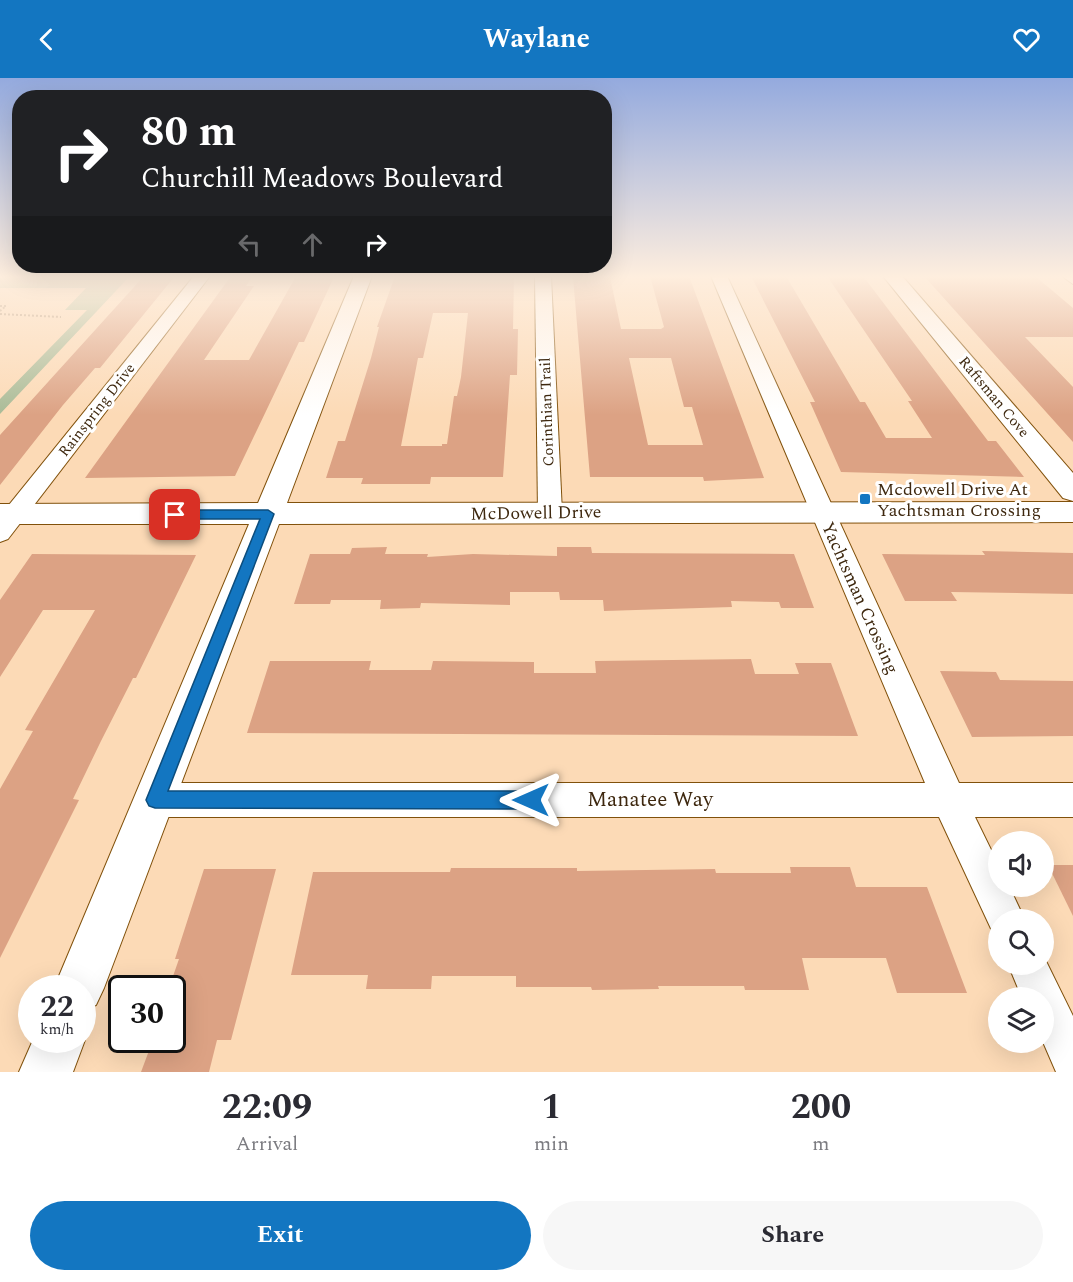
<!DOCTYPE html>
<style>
:root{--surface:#fff;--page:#f7f7f7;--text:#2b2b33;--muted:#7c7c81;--accent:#1376c1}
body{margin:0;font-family:Spectral,serif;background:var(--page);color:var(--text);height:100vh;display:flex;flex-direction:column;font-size:22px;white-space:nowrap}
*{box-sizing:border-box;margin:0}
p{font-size:20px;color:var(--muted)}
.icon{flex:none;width:33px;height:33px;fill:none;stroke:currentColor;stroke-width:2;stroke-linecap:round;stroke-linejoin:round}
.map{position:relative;height:994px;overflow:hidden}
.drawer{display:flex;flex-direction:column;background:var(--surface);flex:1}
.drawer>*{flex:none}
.top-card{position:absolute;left:12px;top:12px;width:600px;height:183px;border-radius:24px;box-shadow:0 6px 24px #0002;background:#202124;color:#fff;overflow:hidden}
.tools{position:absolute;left:988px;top:753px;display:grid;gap:12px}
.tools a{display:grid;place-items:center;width:66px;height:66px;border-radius:50%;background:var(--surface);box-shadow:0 6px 24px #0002;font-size:30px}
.speed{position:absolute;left:18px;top:897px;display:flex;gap:12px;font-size:30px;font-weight:700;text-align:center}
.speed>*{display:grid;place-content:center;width:78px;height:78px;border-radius:50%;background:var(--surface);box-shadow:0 6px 24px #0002;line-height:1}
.speed small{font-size:15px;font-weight:400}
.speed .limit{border:3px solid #111;border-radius:9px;background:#fff;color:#111}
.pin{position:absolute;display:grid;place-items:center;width:51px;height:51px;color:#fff;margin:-26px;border-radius:12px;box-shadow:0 3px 9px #0006}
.me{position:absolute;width:66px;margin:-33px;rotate:270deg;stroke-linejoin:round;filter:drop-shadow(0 0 4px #0008)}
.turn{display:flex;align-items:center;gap:21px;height:126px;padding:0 30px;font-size:27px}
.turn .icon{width:78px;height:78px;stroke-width:2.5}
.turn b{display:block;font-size:42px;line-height:51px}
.lanes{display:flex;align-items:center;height:57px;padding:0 30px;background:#0003;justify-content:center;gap:30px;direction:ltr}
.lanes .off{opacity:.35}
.eta{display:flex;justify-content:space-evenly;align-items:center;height:102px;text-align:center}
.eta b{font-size:36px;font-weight:700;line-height:42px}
.action{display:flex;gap:12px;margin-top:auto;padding:12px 30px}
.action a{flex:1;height:69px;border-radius:36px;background:var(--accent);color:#fff;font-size:24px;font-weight:700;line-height:69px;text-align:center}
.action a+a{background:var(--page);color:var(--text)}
header{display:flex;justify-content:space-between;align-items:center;height:78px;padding:0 30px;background:var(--accent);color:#fff;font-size:27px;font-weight:700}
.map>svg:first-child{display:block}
.green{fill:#a9bb97}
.building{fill:#dca284;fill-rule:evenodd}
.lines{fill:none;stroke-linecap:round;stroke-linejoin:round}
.minor-casing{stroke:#81510b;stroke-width:2}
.tertiary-casing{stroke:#81510b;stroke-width:2}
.path{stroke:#b29575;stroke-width:2;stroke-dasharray:2 2;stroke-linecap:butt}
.minor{fill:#fff;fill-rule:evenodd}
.tertiary{fill:#fff;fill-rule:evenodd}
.route{fill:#1376c1;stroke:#0c4d7d;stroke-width:1.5}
.poi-dot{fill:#1376c1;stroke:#fff;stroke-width:2}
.labels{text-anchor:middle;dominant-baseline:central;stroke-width:6;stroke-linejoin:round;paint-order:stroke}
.far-street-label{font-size:15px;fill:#3e280f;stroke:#fff}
.poi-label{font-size:18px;fill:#3e280f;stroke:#fff;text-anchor:start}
.street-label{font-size:18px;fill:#3e280f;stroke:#fff}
.near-street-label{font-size:21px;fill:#3e280f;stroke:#fff}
</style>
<header><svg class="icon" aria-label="back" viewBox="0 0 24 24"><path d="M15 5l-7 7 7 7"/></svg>Waylane<svg class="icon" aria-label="heart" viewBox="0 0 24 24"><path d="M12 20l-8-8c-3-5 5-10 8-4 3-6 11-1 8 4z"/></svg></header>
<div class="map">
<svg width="1073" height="994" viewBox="0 0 1073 994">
<rect width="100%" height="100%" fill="#fcdab6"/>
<!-- green -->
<path class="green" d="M0 198H130L0 336V321L87 232H65L86 210H0Z"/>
<!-- building -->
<g class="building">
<path d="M144 198H175L100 290H95L63 327 0 407V357Z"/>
<path d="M231 198H253L246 208H254L204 282H249L295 200 334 199 304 264H299L235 398 85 400Z"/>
<path d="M395 198 514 199 513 251H518L517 297H510L503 399H431L430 406H361L363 400H326L338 363H345L371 280 379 249H377ZM433 235H468L461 299 457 318H454L447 366H442V368H401L418 280H423Z"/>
<path d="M650 198H689L764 400 704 403 703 399H590L573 199H610L621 251H661L664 249ZM629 280H671L684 329H692L703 367H648Z"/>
<path d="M751 198H786L860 324H865L886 360H932L908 323H912L827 198H863L988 363H996L1024 399 841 394 810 324H815Z"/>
<path d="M924 198H1035L1073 230V259H1025L1073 309V364Z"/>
<path d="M387 469 385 476H428L427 479 473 476 557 478V469H591L592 475 794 476 814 530H781L779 524 731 523 732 529 604 533 603 522H560L559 514H510V527L421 525 420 530 380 531 381 522H331L330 526H294L310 476H350L352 470Z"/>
<path d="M982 473 1073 475V516L951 514 957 523H905L882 476 985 477Z"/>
<path d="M32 476 196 477 136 600H133L101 663 73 721 79 722 0 880V711L33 653 25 652 95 532H43L0 599V522Z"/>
<path d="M751 581 755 596H799L795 585H831L858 658 247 655 270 583H371L369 592H431L433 583 534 584V595H596L595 583Z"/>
<path d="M940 593 996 594 1000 602 1073 603V658L972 659Z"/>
<path d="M1048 787H1073V838Z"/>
<path d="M790 789H850L856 809H927L967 915H897L886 880H802L809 912H745L744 908H658L659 911 592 912 591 909H516V898H432L431 911H366L368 897H291L313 794H450L451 790H577V793L715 791 716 795H791Z"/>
<path d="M204 791H276L231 962H217L209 994H141L153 962H172V901L179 881H175Z"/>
</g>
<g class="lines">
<!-- minor casing -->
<g class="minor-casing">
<g id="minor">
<path d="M194 198H210L8 461 0 464V438Z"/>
<path d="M535 198H551L562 435 558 441 550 443 542 441 538 435Z"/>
<path d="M711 198H727L959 705H1073V739H975L999 788V808H1009L1025 842H999V858L993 855 939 739H155L143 734 138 722 143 710 155 705H925Z"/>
<path d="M1062 198H1073V206Z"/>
<path d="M1044 879 1073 938V994H1056L1043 964 1044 920H1022L1008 886H1044Z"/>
</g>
</g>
<!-- tertiary casing -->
<g class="tertiary-casing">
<g id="tertiary">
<path d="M354 198H372L287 425 1073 424V444L279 446 104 910 96 927 82 933V910H54L249 446H0V426L258 425Z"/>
<path d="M883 198H902L1073 395V423L1063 420Z"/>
<path d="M82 956 85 962 73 994H19L33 962H82Z"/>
</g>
</g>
<!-- path -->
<g class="path">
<path d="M0 228H6L0 233"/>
<path d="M0 236 61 239"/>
</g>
<!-- minor -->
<use href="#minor" class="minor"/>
<!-- tertiary -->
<use href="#tertiary" class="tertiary"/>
</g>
<!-- sky -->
<linearGradient id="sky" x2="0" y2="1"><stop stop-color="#94aade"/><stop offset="0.59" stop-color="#feeede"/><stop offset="1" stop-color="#feeede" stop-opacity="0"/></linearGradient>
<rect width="1073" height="337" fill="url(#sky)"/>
<!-- route -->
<path class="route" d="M175 432H268L274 436 168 713H531L537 716 540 722 537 728 531 731 155 730 149 728 146 722 260 441H175L168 437Z"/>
<!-- markers -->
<rect class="poi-dot" x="859" y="415" width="12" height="12" rx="3"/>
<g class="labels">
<!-- far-street labels -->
<g class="far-street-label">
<text transform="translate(994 319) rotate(50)">Raftsman Cove</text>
<text transform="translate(97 332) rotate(-52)">Rainspring Drive</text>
<text transform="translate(547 334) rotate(-92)">Corinthian Trail</text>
</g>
<!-- poi labels -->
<g class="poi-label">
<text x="877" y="411">Mcdowell Drive At<tspan x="877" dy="21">Yachtsman Crossing</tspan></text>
</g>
<!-- street labels -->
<g class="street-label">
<text transform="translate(536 435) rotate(-1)">McDowell Drive</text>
<text transform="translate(860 520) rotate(66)">Yachtsman Crossing</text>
</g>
<!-- near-street labels -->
<g class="near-street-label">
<text x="650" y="722">Manatee Way</text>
</g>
</g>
</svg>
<div class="tools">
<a><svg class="icon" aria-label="sound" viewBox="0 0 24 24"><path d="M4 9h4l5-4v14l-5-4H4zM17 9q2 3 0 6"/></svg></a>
<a><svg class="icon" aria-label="search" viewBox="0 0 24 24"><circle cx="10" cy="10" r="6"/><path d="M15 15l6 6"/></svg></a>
<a><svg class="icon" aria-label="layers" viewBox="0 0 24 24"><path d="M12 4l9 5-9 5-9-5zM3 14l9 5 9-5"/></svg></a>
</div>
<div class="speed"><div>22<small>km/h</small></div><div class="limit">30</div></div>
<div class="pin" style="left:175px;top:437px;background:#d93025"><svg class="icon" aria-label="arrive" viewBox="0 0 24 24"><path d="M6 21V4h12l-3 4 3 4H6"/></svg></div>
<svg class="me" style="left:531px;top:722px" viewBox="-20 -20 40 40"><path d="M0-17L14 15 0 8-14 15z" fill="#1376c1" stroke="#fff" stroke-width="4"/></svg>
<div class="top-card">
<div class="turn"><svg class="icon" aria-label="right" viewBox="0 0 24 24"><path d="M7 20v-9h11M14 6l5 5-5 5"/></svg><div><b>80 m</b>Churchill Meadows Boulevard</div></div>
<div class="lanes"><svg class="icon off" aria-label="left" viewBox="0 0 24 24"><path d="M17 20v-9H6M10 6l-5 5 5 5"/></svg><svg class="icon off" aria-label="ahead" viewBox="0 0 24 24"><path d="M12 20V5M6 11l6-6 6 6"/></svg><svg class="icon" aria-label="right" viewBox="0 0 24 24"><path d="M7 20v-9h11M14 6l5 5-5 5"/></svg></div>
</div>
</div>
<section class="drawer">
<div class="eta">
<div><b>22:09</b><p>Arrival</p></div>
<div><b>1</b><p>min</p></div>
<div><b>200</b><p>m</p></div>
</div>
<div class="action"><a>Exit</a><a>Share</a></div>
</section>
